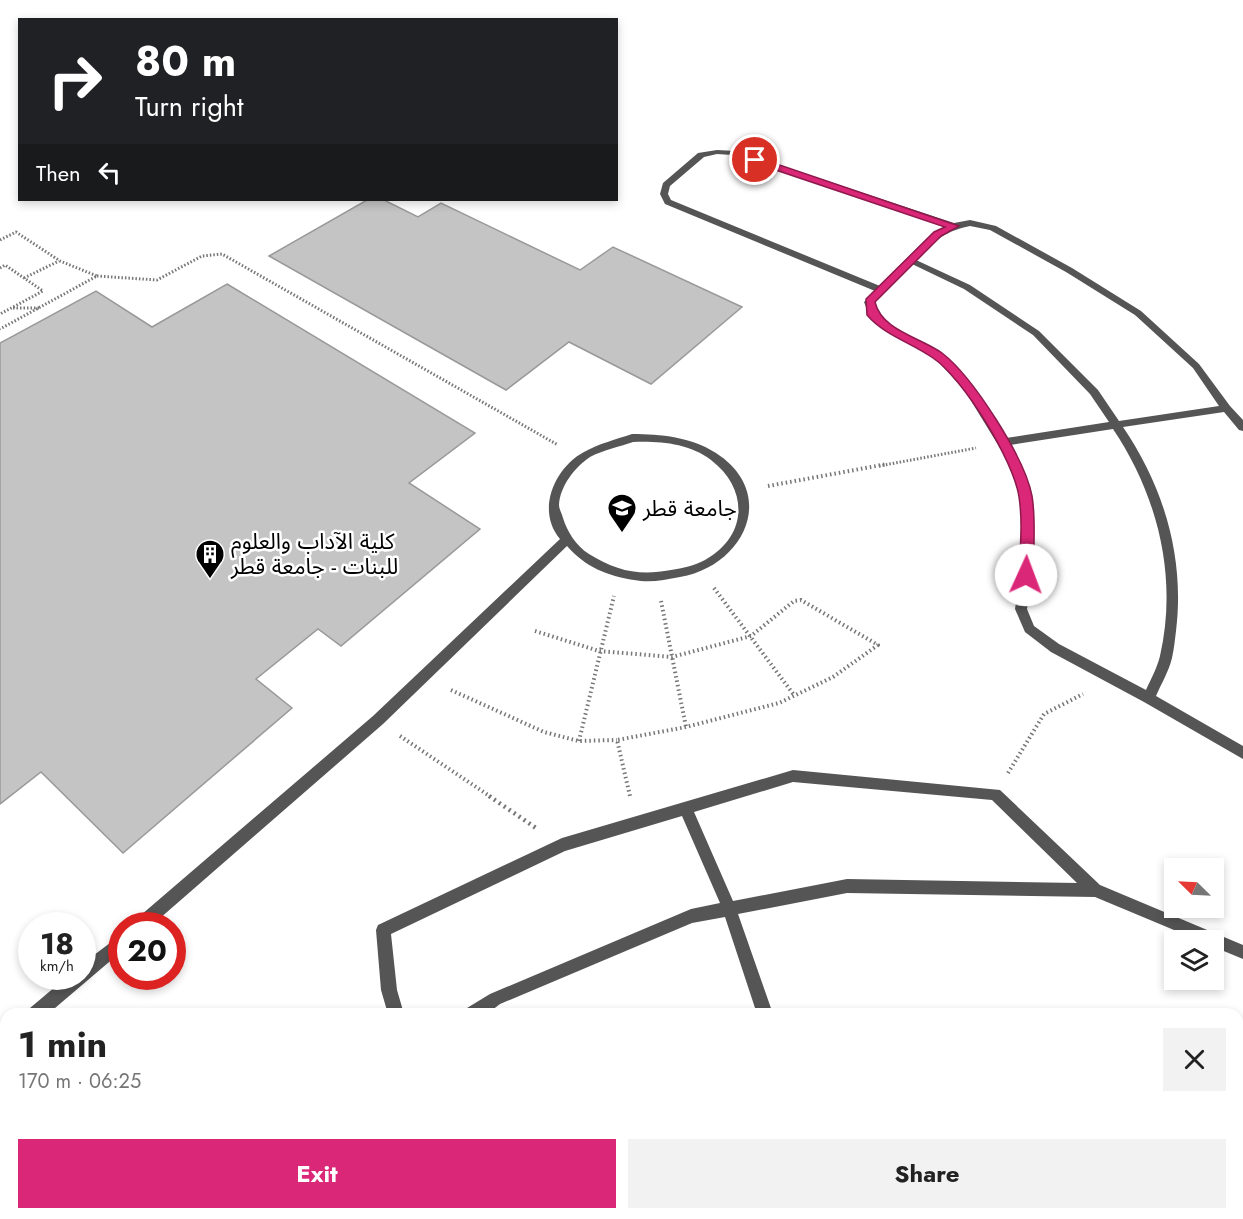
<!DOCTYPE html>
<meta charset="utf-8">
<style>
:root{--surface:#fff;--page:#f2f2f2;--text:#222;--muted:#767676;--accent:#db2777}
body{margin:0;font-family:Jost,"Noto Sans Arabic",sans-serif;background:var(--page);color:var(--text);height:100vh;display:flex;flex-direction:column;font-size:22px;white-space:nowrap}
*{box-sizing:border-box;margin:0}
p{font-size:20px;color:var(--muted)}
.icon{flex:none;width:33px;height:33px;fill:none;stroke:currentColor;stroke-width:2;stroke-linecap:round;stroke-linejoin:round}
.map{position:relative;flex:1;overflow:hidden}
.details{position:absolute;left:0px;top:1008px;width:1244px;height:212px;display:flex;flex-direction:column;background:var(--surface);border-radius:18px 18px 0 0;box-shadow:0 3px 9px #0003}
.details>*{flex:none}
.banner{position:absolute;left:18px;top:18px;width:600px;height:183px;border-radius:0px;box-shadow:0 3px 9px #0003;background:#202124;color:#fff;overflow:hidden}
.needle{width:39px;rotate:294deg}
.fabs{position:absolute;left:1164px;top:858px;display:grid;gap:12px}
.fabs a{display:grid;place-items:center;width:60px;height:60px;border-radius:0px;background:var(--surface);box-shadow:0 3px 9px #0003;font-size:30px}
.speed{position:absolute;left:18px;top:912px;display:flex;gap:12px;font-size:30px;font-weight:700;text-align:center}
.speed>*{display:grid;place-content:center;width:78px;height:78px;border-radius:50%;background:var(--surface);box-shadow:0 3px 9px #0003;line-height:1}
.speed small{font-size:15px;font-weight:400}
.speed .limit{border:9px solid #d22;background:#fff;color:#111}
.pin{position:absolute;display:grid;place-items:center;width:51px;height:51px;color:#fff;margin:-26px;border:3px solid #fff;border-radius:50%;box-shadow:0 2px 6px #0007}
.me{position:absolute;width:66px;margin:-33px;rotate:2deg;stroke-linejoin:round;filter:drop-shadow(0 0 4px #0008)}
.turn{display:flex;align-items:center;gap:21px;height:126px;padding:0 18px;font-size:27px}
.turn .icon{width:78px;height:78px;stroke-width:2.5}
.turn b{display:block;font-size:42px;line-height:51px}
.then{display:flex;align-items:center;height:57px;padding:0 18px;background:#0003;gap:12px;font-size:22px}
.round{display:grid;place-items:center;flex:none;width:63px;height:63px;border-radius:0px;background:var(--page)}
.head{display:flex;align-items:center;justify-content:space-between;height:102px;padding:0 18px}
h1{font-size:36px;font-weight:700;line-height:45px}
.primary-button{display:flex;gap:12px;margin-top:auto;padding:12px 18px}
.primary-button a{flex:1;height:69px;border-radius:0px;background:var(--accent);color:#fff;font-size:24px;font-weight:700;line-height:69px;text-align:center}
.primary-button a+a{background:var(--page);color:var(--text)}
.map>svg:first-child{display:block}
.building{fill:#c4c4c4;stroke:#999;stroke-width:1.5}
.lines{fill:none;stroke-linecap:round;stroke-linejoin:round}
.path-far2{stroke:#777;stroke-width:3;stroke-dasharray:1.5 2;stroke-linecap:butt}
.path-far1{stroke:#777;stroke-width:4;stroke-dasharray:1.5 3;stroke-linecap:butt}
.path{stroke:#777;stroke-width:4.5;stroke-dasharray:2 4;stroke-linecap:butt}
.lane{fill:#555;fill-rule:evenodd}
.route{fill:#db2777;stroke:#8e194d;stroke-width:1.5}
.labels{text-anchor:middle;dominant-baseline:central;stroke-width:5;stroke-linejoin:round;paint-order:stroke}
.poi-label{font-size:22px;fill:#000;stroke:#fff;text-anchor:start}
</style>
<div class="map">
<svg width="1243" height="1219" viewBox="0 0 1243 1219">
<rect width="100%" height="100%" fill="#fff"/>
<!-- building -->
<g class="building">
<path d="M367 200H384L418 217 441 203 580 270 613 247 742 307 651 384 569 342 506 390 269 256Z"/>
<path d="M227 284 475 433 409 483 480 529 341 646 318 629 256 679 292 708 123 853 41 772 0 804V343L96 291 152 327Z"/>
</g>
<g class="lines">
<!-- path-far2 -->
<g class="path-far2">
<path d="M0 240 16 232 60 261 97 276 0 329"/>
<path d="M0 268 5 265 43 291 0 314"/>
<path d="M97 276 157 280 202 256 222 254 558 445"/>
<path d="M24 278 59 261"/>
<path d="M13 308H39"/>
<path d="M879 466 976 448"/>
</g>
<!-- path-far1 -->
<g class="path-far1">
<path d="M768 486 887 464"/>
<path d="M714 588 794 695"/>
<path d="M661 601 686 727"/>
<path d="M535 631 599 651 672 657 751 636 794 601 801 600 878 645 833 677 779 703 686 727 617 740 630 796"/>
<path d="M451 690 544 732 579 741 617 740"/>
<path d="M400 736 491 797"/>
<path d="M579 741 614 596"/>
<path d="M1008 773 1044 714 1083 694"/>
</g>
<!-- path -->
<path class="path" d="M489 796 536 828"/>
<!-- lane -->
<g class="lane">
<path d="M717 150 736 151 954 223 970 220 996 226 1072 268 1141 311 1199 364 1230 406 1243 420V431L1239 430 1224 412 1123 427C1164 487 1185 558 1176 631 1175 639 1174 649 1172 658 1169 671 1161 684 1156 696L1243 746V759L1144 702 1051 652 1025 632 1015 609 1020 575 1022 520 1020 494 1011 466 965 391 935 358 887 331 870 317 864 302 875 291 665 204 660 194 663 183 698 153ZM717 154 732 155 946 226 934 232 880 286 671 200 668 194 670 186 704 157ZM970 226 990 230 1066 272 1135 315 1193 368 1219 406 1119 421 1098 390 1039 331 970 285 916 260C934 242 944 231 970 226ZM912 264 964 289 1033 335 1090 394 1109 422 1006 438C987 409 969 376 942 354 920 337 883 332 874 302ZM1113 429C1158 496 1178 577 1160 656 1157 668 1151 679 1146 690L1059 644 1034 626 1027 609 1032 575 1034 520 1030 494 1021 466 1010 445Z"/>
<path d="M632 434C661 434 691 437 716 453 779 494 744 566 680 577 664 580 650 583 634 580 608 576 585 567 567 546L383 724 151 926H132L134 921 373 716 560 539C536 511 554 468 584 452 598 444 617 439 632 434ZM633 442C659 441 689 443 711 460 749 489 748 536 705 560 694 566 683 568 671 570 639 576 616 571 589 554 576 546 567 531 563 518 562 514 559 509 559 505 560 486 575 467 590 457 603 450 619 447 633 442Z"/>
<path d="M793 770 1000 790 1100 885 1243 945V959L1214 947V940H1198L1095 897 847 893 738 914 773 1014H757L725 917 692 923 500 1004 487 1014H465L467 1008 490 994 691 909 720 903 682 816 565 851 391 934 397 990 404 1014H388L381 990 376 930 378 925 562 838ZM793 782 992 800 1077 883 847 879 733 901 694 812Z"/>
<path d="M122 934V951L48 1014H28L30 1008 68 976H82V964Z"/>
<path d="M6 1032V1050L0 1053V1035Z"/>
<path d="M1238 1121 1243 1123V1139L1238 1137Z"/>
<path d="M436 1214H453L455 1219H437Z"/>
<path d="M486 1214H510L508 1219H483Z"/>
<path d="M837 1214H855L858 1219H839Z"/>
</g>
</g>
<!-- route -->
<path class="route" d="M752 158H759L959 226 941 236 875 302C882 331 920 337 942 353 973 377 1025 458 1032 496 1035 513 1034 530 1034 547 1033 557 1035 570 1031 579L1026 580 1019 575C1020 549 1023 523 1019 497 1014 461 963 378 933 358 912 343 884 335 867 315L866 299 934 232 945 227 752 162Z"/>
<!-- icons -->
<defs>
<g id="university-pin" transform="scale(1.5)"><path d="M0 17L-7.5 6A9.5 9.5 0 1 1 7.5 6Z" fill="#000" stroke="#fff"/><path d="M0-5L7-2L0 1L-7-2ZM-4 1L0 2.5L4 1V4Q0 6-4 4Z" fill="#fff"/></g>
<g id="building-pin" transform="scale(1.5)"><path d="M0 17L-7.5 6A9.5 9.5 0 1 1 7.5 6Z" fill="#000" stroke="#fff"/><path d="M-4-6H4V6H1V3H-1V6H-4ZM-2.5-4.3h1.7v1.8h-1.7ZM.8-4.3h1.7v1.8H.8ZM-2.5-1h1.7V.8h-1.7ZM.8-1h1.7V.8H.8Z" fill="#fff"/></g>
</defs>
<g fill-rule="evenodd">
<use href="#university-pin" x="622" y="508"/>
<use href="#building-pin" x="210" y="554"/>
</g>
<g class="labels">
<!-- poi labels -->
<g class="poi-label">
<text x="643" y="508">جامعة قطر</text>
<text x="231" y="541">كلية الآداب والعلوم<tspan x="231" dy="25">للبنات - جامعة قطر</tspan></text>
</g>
</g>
</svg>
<div class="fabs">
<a><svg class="needle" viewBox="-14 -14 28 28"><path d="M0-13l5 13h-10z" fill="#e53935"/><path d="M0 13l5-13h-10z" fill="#767676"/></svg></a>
<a><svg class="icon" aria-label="layers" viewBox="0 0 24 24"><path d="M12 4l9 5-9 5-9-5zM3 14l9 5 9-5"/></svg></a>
</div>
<div class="speed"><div>18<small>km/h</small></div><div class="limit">20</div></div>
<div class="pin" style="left:755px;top:160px;background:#d93025"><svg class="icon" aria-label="arrive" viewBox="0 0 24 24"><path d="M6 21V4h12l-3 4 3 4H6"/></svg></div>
<svg class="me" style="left:1026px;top:575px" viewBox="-20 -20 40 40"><circle r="19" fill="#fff"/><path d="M0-13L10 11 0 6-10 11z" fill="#db2777"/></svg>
<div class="banner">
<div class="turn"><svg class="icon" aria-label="right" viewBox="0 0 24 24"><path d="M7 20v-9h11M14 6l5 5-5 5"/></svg><div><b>80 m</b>Turn right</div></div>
<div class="then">Then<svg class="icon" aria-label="left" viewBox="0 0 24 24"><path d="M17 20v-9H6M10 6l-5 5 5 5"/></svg></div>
</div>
<section class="details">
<div class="head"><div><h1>1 min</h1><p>170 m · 06:25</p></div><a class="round"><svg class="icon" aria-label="close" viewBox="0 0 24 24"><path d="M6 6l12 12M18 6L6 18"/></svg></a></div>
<div class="primary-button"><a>Exit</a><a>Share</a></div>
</section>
</div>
